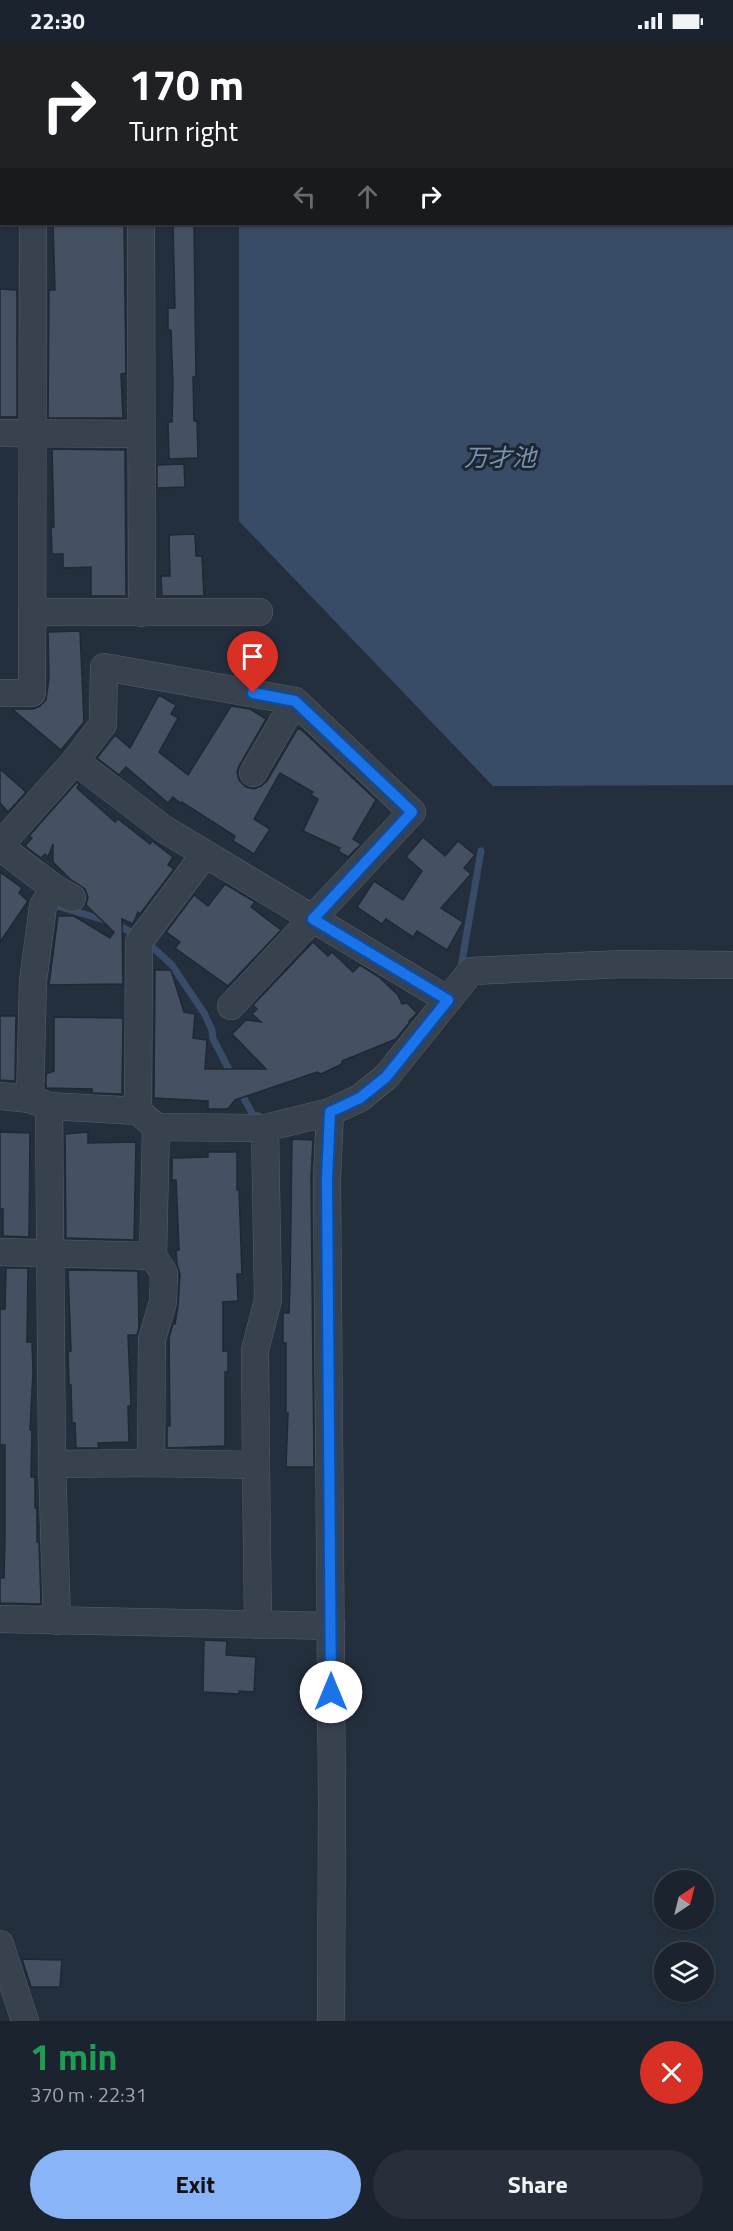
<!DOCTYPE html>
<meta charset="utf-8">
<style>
:root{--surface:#1b232e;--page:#282f3a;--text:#f1f3f6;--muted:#a0a4aa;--line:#39404a;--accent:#8ab4f8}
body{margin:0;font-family:"Titillium Web","Noto Sans JP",sans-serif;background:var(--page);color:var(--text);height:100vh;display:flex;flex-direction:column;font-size:22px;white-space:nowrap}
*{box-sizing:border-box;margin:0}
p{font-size:20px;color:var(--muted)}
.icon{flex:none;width:33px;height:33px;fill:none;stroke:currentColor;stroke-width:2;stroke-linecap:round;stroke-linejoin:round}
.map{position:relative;height:1979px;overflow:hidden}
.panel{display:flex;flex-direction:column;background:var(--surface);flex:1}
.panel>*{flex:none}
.hud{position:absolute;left:0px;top:0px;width:734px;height:183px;box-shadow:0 2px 4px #0004,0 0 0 2px var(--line);background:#202124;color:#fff;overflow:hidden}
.needle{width:39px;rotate:35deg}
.fabs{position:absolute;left:654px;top:1828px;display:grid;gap:12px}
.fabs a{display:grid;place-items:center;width:60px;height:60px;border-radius:50%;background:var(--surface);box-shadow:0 2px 4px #0004,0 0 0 2px var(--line);font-size:30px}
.pin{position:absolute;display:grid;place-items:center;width:51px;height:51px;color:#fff;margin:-62px -26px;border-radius:50% 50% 50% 0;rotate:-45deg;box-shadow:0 0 6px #0007}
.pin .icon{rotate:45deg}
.me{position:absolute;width:66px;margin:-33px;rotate:0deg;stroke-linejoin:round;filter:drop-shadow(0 0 4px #0008)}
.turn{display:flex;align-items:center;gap:21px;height:126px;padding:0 30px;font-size:27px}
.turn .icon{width:78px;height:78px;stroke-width:2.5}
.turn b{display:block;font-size:42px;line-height:51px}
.lanes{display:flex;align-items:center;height:57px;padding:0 30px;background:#0003;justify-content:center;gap:30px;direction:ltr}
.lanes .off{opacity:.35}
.round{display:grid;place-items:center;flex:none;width:63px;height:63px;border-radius:32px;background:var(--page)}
.overview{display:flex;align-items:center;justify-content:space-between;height:102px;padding:0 30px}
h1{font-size:36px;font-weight:700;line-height:45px;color:#1e9e55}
.button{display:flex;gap:12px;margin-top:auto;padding:12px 30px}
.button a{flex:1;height:69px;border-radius:36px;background:var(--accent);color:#111;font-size:24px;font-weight:700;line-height:69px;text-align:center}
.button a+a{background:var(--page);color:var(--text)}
.status{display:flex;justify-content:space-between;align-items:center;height:42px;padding:0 30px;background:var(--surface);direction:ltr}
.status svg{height:16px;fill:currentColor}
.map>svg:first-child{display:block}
.water{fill:#394c67}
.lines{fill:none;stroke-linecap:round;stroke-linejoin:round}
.stream{stroke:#394c67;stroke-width:7}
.building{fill:#455162;stroke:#1f2835;stroke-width:1.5}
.street-casing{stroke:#565f6c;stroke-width:28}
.street{stroke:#38414e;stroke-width:27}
.route-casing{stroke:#114b97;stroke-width:15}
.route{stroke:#1a73e8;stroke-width:10}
.labels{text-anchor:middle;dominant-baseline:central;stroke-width:6;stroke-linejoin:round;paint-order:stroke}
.water-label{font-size:24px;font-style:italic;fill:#7c92b1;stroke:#1d2633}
</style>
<div class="status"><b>22:30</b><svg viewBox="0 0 49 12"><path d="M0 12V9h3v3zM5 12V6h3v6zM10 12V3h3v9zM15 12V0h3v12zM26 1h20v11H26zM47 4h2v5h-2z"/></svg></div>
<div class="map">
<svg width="733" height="1979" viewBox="0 0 733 1979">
<rect width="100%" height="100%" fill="#242f3e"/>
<!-- water -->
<path class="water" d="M239 0H733V743L493 744 239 479V182H732V2Z"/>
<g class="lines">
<!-- stream -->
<g class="stream">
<path d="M60 865 108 879 131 890"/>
<path d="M150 903 171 922 204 971 212 988 213 997 232 1033"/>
<path d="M461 925 481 809"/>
<path d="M240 1049 253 1073 259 1074"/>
</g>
</g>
<!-- building -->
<g class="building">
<path d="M53 182H124L126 331 121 332 123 376H48L49 248H55Z"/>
<path d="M173 182H194L196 335H193L194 379H197L198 416 169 417 168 380H172L173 342 171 288H168V266H175Z"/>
<path d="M0 247 17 248V375H0Z"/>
<path d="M52 407 125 408 126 554H91V525L63 526V512H52L51 485H54Z"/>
<path d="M184 422 185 445 157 446V423Z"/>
<path d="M195 492 196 514H202L204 554H162L161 534H170L169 493Z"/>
<path d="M80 589 84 680 61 708 12 667H33L40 664 46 658 49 636 48 590Z"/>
<path d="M159 653 176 663 171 672 178 676 159 710 188 733 231 664 250 667 266 677 239 724 237 730 239 738 246 745 254 747 261 744 267 739 298 686 305 691 376 758 353 797 361 802 348 815 338 809 340 806 303 789 318 757 311 753 313 750 280 731 254 777 270 787 254 812 233 799 235 794 182 760 180 761 173 755 168 761 126 725 119 733 97 716 115 693 130 706Z"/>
<path d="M0 727 26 750 8 770 0 761Z"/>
<path d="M77 740 79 742 77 746 115 780 118 777 150 802 152 799 173 815 168 823 174 827 140 872 138 870 133 882 122 877 123 942 49 943 58 874H74L110 896 114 890 86 863 88 855 85 847 70 837 53 820V802L48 815 45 812 41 816 25 804 32 796 29 794Z"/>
<path d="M423 795 445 814 458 799 475 813 464 826 471 832 441 866 463 880 447 908 417 889 413 895 386 877 382 882 357 865 374 839 403 858 422 829 406 815Z"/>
<path d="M0 830 22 846 19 851 28 859 0 900Z"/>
<path d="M225 842 255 860 251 865 281 888 228 944 175 906 180 900 166 890 194 853 208 864Z"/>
<path d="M313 900 328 914 332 910 353 930 360 923 379 935 398 953 402 962 407 961 417 971 409 979V981L396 997 342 1019V1022L321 1032 317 1030 235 1058 228 1067H208V1059L154 1056 155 928H171L184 970 195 972 193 996 207 998 205 1027H266L232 992 246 978 261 980 252 972 257 967 253 963Z"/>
<path d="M0 974H16L15 1039 0 1038Z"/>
<path d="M54 975 123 976 122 1052 92 1051V1047L46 1046V1032L54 1029Z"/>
<path d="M0 1090 30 1091 29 1195 3 1194V1167H0Z"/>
<path d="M88 1090V1101L136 1100 134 1198 66 1196 65 1092Z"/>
<path d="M292 1097 313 1098 311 1137 314 1425H286L288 1371H286V1301H283V1271H289L290 1243Z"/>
<path d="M208 1110H237V1148L239 1147 242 1232H237L238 1259 223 1260V1309H228V1330H225V1404L167 1406V1384H170L169 1296 173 1282H175L178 1264 180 1232 177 1222 176 1208H179L176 1138 172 1139V1116L208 1115Z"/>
<path d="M6 1226H28L27 1300H32L33 1330 30 1388H32L31 1435H35V1466H37V1500H39L41 1562 0 1561V1536H4L5 1493V1403H0V1267H5Z"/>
<path d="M68 1228 138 1229 139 1286 137 1293H128L131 1364H128L129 1400 98 1401 99 1406H76L75 1381H72L71 1343H69L68 1309H71Z"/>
<path d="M204 1598 227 1599 226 1613 256 1615 254 1650 239 1649V1652L203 1650Z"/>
<path d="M22 1917 62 1918 60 1945H31Z"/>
</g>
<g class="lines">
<!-- street casing -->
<g class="street-casing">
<g id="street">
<path d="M34 2V0"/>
<path d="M143 2V0"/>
<path d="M0 115H2"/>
<path d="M141 182 142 571"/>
<path d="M0 391 141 392"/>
<path d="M33 570H259"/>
<path d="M0 651H32L33 182"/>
<path d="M75 719 164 787 448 958"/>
<path d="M253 731 295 659"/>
<path d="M0 803 75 719 103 682 104 625 295 659 412 770 231 964"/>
<path d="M0 805 54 846 72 856"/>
<path d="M54 846 43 864 33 939 30 1057 49 1064 52 1422 57 1579"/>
<path d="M0 1054 30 1057"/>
<path d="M49 1064 138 1069 156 1085 265 1086 330 1070 360 1056 386 1035 471 929 622 922 733 923"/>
<path d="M138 1069 139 900 205 812"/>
<path d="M330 1070 327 1137 332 1760 331 1979"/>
<path d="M0 1210 153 1214"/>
<path d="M151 1421 152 1297 163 1260 164 1231 153 1214 156 1085"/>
<path d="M52 1422 151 1421 256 1423 255 1308 268 1258 265 1086"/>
<path d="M256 1423 258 1583"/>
<path d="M0 1577 331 1584"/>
<path d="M0 1902 25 1979"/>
</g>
</g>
<!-- street -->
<use href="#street" class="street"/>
</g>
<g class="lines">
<!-- route casing -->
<g class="route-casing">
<path id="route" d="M253 651 295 659 412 770 313 877 448 958 386 1035 360 1056 330 1070 327 1137 331 1650"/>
</g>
<!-- route -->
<use href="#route" class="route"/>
</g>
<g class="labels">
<!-- water labels -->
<g class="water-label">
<text x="500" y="415">万才池</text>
</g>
</g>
</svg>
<div class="fabs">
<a><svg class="needle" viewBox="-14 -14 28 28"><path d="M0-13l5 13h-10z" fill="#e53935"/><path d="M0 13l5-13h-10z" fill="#a0a4aa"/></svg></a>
<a><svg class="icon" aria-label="layers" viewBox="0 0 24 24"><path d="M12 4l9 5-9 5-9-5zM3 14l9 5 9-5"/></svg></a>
</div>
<div class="pin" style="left:253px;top:651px;background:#d93025"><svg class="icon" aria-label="arrive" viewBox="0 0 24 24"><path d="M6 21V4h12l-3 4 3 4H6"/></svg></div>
<svg class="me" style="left:331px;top:1650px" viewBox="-20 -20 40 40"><circle r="19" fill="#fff"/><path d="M0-13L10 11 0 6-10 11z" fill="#1a73e8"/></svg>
<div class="hud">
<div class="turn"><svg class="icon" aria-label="right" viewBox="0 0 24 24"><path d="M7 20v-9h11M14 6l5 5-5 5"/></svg><div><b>170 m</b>Turn right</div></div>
<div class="lanes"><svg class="icon off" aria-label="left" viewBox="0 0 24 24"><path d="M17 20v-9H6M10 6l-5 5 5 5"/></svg><svg class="icon off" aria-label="ahead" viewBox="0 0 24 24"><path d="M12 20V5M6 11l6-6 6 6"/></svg><svg class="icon" aria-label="right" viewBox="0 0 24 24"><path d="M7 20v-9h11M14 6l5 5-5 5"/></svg></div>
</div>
</div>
<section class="panel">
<div class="overview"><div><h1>1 min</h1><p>370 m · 22:31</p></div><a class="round" style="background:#d93025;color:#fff"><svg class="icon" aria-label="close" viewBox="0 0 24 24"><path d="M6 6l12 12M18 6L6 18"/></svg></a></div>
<div class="button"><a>Exit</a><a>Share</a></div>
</section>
